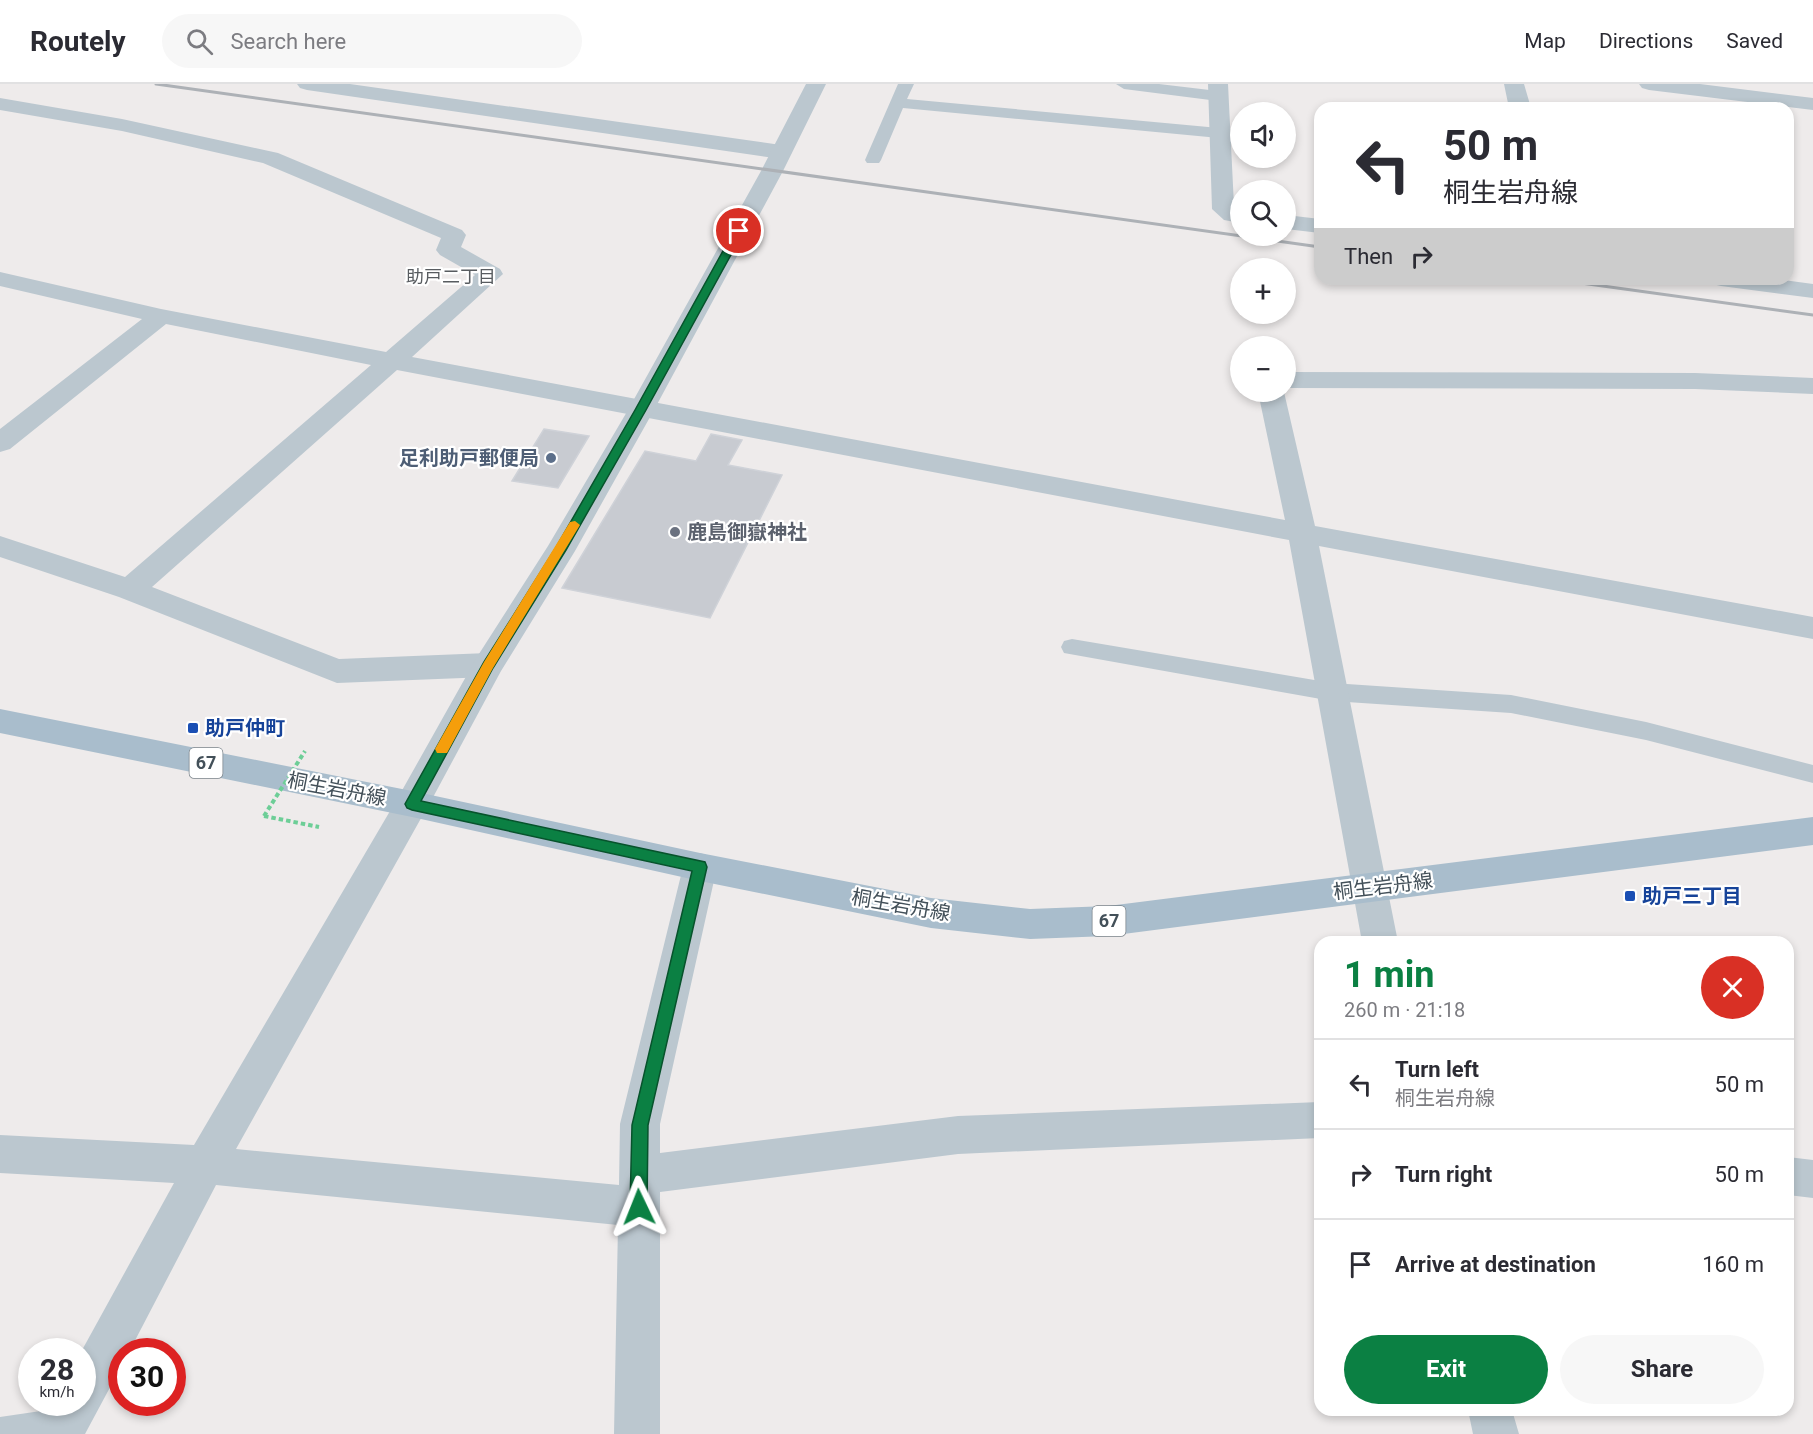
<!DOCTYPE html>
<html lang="en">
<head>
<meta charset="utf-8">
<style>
	:root { --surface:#fff; --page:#f7f7f7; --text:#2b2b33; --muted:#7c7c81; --line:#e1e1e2; --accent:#0b8043 }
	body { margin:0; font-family:Roboto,"Noto Sans JP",sans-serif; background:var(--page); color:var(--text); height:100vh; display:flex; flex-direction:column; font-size:22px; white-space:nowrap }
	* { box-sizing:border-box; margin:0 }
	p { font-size:20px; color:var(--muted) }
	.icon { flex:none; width:33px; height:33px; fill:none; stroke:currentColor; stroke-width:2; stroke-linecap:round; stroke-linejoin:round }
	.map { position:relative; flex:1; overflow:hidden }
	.details { position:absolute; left:1314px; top:852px; width:480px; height:480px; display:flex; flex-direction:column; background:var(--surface); border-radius:18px; box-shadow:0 3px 9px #0003 }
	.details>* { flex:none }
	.hud { position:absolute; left:1314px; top:18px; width:480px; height:183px; border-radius:18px; box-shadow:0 3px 9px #0003; background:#fff; color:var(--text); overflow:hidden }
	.tools { position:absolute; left:1230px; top:18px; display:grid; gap:12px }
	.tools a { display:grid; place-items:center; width:66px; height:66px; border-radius:50%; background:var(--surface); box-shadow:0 3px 9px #0003; font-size:30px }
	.speed { position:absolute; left:18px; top:1254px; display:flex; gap:12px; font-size:30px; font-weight:700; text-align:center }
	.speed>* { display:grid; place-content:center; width:78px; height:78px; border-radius:50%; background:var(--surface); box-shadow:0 3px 9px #0003; line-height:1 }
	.speed small { font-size:15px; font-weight:400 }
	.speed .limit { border:9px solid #d22; background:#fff; color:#111 }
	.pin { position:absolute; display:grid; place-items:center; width:51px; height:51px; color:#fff; margin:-26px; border:3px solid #fff; border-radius:50%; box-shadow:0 2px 6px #0007 }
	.me { position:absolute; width:66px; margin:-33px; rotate:358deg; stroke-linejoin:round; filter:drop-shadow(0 0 4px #0008) }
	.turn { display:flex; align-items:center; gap:21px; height:126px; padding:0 30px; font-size:27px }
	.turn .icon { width:78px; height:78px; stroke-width:2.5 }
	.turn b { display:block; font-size:42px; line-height:51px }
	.then { display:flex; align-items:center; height:57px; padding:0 30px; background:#0003; gap:12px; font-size:22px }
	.round { display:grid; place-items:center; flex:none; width:63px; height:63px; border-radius:32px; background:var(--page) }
	.summary { display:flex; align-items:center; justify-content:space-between; height:102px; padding:0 30px }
	h1 { font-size:36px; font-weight:700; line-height:45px; color:var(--accent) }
	.cta { display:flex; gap:12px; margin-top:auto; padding:12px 30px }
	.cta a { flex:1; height:69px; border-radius:36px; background:var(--accent); color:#fff; font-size:24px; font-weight:700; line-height:69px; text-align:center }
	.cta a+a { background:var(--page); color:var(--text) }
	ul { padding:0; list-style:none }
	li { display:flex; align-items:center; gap:18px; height:90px; padding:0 30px; border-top:2px solid var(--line) }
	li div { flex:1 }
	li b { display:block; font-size:22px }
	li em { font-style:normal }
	header { display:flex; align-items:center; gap:36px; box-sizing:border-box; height:84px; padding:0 30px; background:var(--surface); border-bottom:2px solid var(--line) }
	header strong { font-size:28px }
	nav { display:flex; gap:33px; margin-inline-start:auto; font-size:21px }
	.search { width:420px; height:54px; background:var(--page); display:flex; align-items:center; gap:15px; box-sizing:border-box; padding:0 21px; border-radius:33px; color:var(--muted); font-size:22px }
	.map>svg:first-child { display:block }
</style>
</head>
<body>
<header>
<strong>Routely</strong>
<div class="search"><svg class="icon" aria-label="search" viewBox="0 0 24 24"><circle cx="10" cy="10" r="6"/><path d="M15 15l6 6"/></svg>Search here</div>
<nav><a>Map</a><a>Directions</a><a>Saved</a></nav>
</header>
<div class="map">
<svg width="1813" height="1350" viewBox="0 0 1813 1350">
	<rect width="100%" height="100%" fill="#eeebeb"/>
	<path fill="#c8cbd1" stroke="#cfd2d8" stroke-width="1.5" d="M544,345L589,352L558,404L512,397Z
		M711,350L742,356L728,381L782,391L710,534L562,504L645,367L696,377Z"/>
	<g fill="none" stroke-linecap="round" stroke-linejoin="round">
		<path stroke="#6dce97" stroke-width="4" stroke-dasharray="4.5 3" stroke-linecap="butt" d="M264,732L319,743"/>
		<path fill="#bbc7cf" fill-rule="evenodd" d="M898,0H914L907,15L1219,44L1227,49L1219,54L903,24L881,76L879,79H867L865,76Z
			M1116,0H1159L1218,7L1226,12L1218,17L1124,5Z
			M1072,555L1332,599L1511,611L1646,638L1813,681V699L1646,656L1511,629L1332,617L1064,569L1061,563L1064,557Z
			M68,1323L80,1327L84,1339L80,1350H0V1333Z"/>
		<path fill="#bbc7cf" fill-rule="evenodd" d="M297,0H350L781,61L789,63L792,68L789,73L781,75L307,6L300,4Z
			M1208,0H1228L1234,122L1240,125V139L1224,136L1212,125Z
			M1504,0H1524L1531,24H1509Z
			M1639,0H1700L1813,14V26L1649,6L1642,4Z
			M0,14L122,35L278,69L462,146L466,151L461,163L500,185L503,190L412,273L1285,436L1258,308H1284L1315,442L1813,533V555L1319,462L1398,858H1362L1289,456L397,286L152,503L339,575L488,569L499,573L504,581L499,589L488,593L337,599L119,513L0,473V452L125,493L371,281L166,240L10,365L0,368V345L142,235L0,202V188L161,225L386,268L475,191L440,171L436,166L441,154L263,79L122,47L0,26Z
			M1286,131L1320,135V149L1286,145Z
			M1709,195H1777L1813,200V214L1721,202L1712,200Z
			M1286,288L1695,289L1813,294V310L1695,305L1286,304Z
			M412,707L424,710L429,720L236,1065L619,1101L620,1040L683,783L688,773L700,769L712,773L717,783L660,1040V1069L958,1032L1320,1018V1054L958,1070L660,1108V1350H614L618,1141L216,1101L129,1268H122V1281L85,1350H38L53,1318H82L81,1268L174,1099L0,1089V1051L194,1061L400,710Z
			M1788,1073L1813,1076V1114L1788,1111Z
			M1468,1326H1512L1519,1350H1473Z"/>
		<path fill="#bbc7cf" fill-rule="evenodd" d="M806,0H826L783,87L654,326L575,467L501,587L424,730L412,733L400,730L395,720L400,710L477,573L548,462L628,326L761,87Z"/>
		<path fill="#a9bdcc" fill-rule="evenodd" d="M0,625L412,707L700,769L931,814L1030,825L1108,822L1813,733V761L1108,852L1030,855L931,844L700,797L412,733L0,649Z"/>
		<path stroke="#adb1b6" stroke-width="3" d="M156,0L1320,163
			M1552,195L1813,231"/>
		<path stroke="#6dce97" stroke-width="4" stroke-dasharray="4.5 3" stroke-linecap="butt" d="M264,732L305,667"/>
	</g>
	<path fill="#0b8043" stroke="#07532c" stroke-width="1.5" d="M739,144L744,147L646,326L566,466L493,584L421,717L705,778L707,783L648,1041L647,1123L645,1129L639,1131L633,1129L630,1123L632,1041L692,787L412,726L407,724L405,720L484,578L555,465L635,326L734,147Z"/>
	<path fill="#f59e0b" d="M575,437L580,441L493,584L447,669H437L435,665L484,578L570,438Z"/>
	<circle fill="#5c6f8a" stroke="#fff" stroke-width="2" cx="551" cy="374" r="6"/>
	<circle fill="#6b7280" stroke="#fff" stroke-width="2" cx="675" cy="448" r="6"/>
	<g fill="#1a4fb4" stroke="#fff" stroke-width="2">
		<rect x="187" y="638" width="12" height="12" rx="3"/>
		<rect x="1624" y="806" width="12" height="12" rx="3"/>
	</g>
	<g text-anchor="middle" stroke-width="4.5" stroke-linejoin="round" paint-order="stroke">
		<g font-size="18" fill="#585c60" stroke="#fff">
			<text x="451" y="199">助戸二丁目</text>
		</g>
		<g fill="#fff" stroke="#7b848b" stroke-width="1.5">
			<rect x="189.5" y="664" width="33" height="30" rx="4.5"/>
			<rect x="1092.5" y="822" width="33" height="30" rx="4.5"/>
		</g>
		<g font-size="18" font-weight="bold" fill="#435059">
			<text x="206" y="685">67</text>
			<text x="1109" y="843">67</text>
		</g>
		<g font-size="20" font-weight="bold" fill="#4e5e75" stroke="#fff" text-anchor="end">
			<text x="539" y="381">足利助戸郵便局</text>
		</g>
		<g font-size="20" font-weight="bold" fill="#5b616d" stroke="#fff" text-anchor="start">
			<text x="687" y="455">鹿島御嶽神社</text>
		</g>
		<g font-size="20" font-weight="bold" fill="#164399" stroke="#fff" text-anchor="start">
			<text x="205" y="651">助戸仲町</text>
			<text x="1642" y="819">助戸三丁目</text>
		</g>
		<g font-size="20" fill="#435059" stroke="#fff">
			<text transform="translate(337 705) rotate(11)" y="7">桐生岩舟線</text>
			<text transform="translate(1383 802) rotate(-7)" y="7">桐生岩舟線</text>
			<text transform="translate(901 821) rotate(10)" y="7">桐生岩舟線</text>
		</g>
	</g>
</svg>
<div class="tools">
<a><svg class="icon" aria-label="sound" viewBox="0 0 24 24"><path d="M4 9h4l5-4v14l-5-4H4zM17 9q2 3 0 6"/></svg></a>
<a><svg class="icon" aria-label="search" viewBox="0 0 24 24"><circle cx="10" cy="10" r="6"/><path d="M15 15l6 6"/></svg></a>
<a>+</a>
<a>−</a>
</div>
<div class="speed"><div>28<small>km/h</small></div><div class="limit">30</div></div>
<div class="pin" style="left:739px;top:147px;background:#d93025"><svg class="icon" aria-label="arrive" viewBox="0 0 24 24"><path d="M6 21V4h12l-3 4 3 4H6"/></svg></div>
<svg class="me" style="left:639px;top:1123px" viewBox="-20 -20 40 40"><path d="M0-17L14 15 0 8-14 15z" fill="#0b8043" stroke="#fff" stroke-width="4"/></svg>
<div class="hud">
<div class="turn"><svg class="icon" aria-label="left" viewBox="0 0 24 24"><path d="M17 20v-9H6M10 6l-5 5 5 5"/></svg><div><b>50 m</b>桐生岩舟線</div></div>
<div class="then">Then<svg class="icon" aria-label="right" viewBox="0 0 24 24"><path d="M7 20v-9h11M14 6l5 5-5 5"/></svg></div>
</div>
<section class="details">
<div class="summary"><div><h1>1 min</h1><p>260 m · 21:18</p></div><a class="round" style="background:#d93025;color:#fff"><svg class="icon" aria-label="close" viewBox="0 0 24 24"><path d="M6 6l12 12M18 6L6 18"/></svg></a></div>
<ul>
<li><svg class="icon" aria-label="left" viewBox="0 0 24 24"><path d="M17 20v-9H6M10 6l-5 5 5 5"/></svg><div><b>Turn left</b><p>桐生岩舟線</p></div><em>50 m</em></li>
<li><svg class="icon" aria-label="right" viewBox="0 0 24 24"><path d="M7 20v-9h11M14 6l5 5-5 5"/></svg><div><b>Turn right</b></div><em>50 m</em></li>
<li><svg class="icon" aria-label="arrive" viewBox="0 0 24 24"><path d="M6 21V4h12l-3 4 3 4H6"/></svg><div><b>Arrive at destination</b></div><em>160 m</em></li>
</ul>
<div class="cta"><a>Exit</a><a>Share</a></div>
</section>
</div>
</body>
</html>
